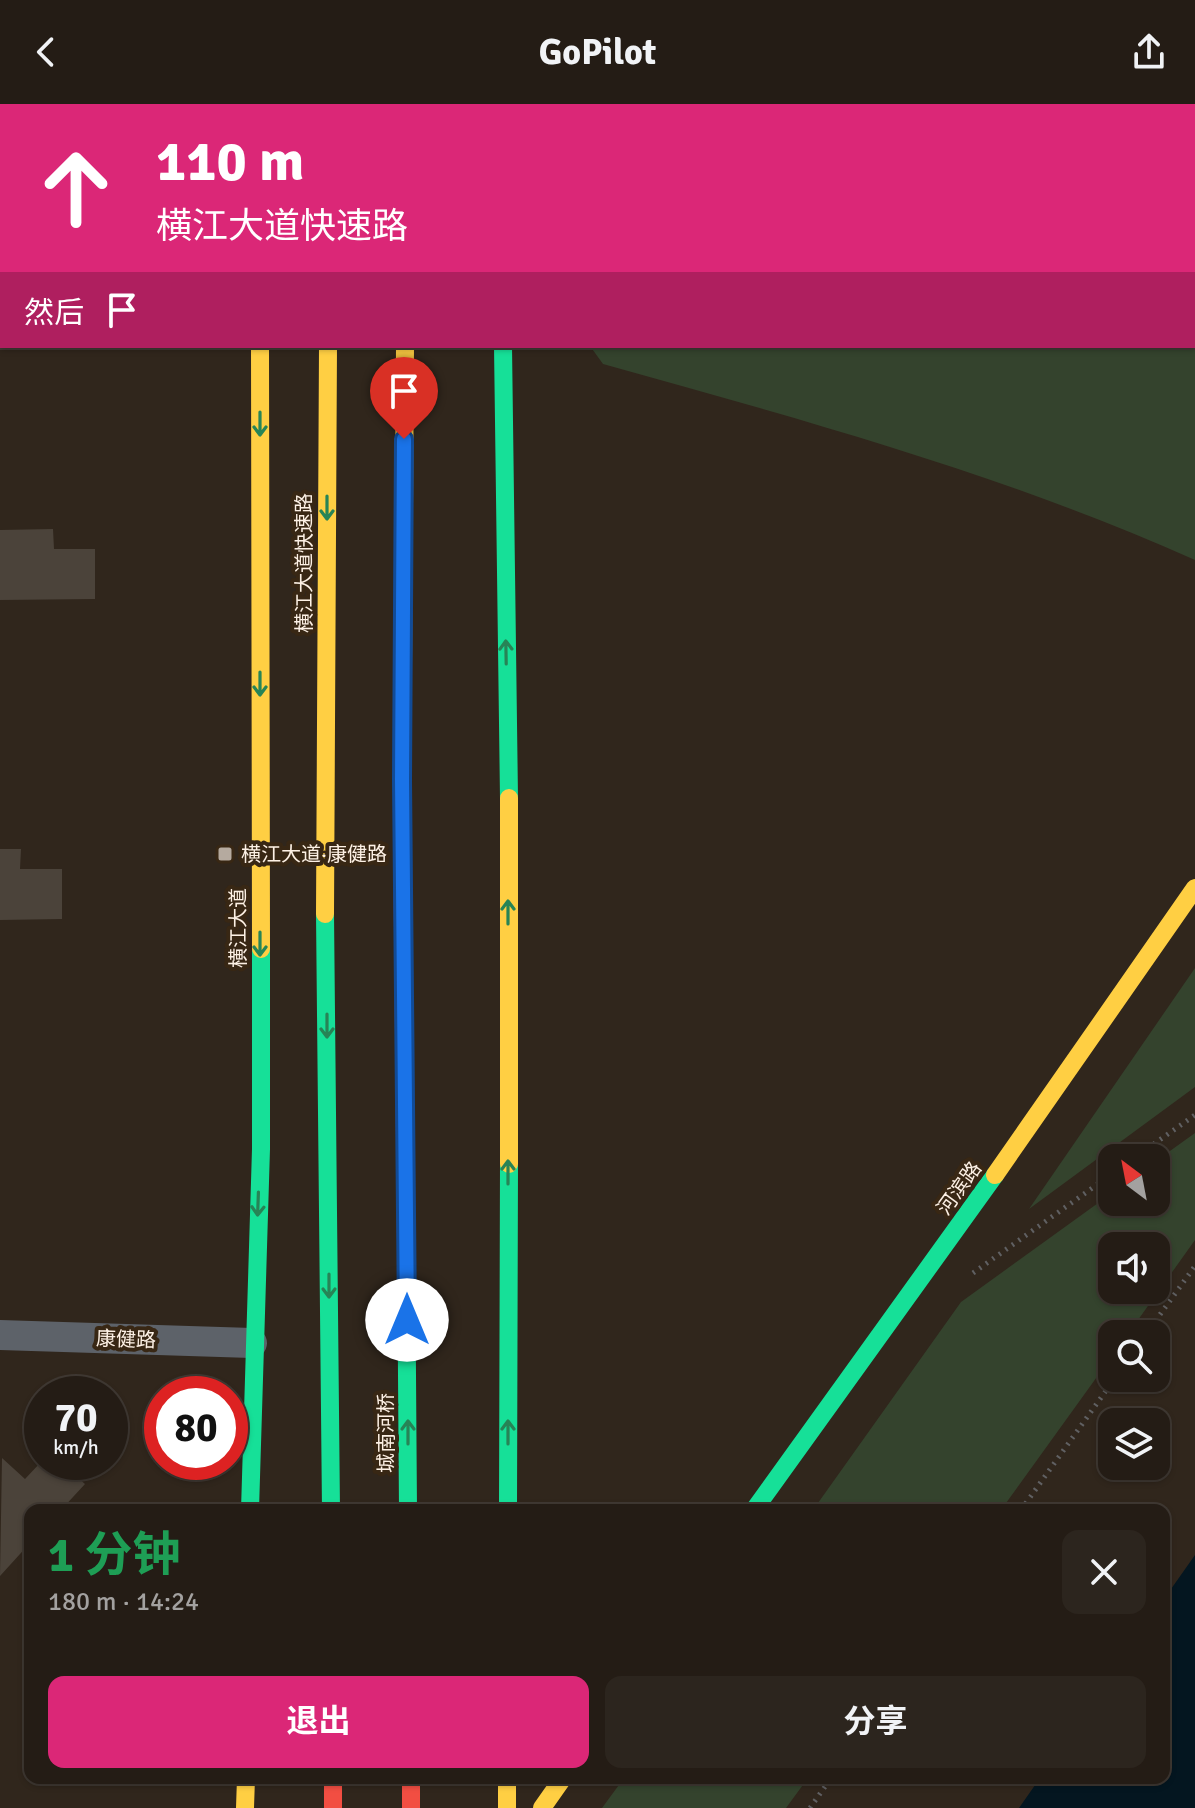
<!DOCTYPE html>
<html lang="zh">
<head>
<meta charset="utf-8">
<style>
	:root { --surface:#241c15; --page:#2c251e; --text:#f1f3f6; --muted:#a3a1a0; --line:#413a34; --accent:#db2777 }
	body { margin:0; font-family:Signika,"Noto Sans SC",sans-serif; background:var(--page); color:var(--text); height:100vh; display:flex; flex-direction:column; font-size:30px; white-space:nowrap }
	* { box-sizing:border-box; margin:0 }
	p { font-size:26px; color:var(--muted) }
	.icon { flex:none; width:44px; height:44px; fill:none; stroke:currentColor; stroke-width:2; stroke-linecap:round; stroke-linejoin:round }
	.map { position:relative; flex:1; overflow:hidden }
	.details { position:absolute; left:24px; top:1400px; width:1146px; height:280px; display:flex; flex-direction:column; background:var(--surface); border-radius:16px; box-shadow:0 2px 6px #0004,0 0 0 2px var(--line) }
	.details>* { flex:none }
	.guide { position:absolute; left:0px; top:0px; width:1196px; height:244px; box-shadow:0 2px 6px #0004,0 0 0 2px var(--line); background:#db2777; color:#fff; overflow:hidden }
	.needle { width:52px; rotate:328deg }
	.buttons { position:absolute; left:1098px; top:1040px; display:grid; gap:16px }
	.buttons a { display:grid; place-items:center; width:72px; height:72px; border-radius:16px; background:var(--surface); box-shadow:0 2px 6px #0004,0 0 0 2px var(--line); font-size:40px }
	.speed { position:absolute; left:24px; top:1272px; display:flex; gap:16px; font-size:40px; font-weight:700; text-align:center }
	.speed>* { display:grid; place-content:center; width:104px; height:104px; border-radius:50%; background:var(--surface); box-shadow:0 2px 6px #0004,0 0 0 2px var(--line); line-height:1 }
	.speed small { font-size:20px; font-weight:400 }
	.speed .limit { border:12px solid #d22; background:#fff; color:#111 }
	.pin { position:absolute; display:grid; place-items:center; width:68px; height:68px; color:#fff; margin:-82px -34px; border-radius:50% 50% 50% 0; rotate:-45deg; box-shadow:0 0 8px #0007 }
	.pin .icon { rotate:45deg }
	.me { position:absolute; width:88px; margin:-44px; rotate:0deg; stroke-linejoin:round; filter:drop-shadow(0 0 6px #0008) }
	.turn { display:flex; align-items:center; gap:28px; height:168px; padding:0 24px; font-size:36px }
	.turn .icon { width:104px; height:104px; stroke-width:2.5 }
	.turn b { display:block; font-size:56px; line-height:68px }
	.then { display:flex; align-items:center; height:76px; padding:0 24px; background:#0003; gap:16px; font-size:30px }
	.round { display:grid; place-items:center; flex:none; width:84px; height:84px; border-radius:16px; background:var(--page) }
	.headline { display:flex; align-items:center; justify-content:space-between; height:136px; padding:0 24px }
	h1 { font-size:48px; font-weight:700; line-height:60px; color:#1e9e55 }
	.cta { display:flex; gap:16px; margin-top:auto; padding:16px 24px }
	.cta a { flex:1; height:92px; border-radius:16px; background:var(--accent); color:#fff; font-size:32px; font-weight:700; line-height:92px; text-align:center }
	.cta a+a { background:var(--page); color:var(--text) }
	header { display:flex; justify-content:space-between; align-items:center; height:104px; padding:0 24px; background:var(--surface); font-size:36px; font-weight:700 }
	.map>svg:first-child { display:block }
</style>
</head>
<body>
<header><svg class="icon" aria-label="back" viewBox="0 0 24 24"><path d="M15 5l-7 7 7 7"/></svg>GoPilot<svg class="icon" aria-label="share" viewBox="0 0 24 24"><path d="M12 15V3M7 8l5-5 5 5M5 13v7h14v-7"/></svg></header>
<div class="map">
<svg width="1195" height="1704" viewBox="0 0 1195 1704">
	<rect width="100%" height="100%" fill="#30261c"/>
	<path fill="#34432d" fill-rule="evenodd" d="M578,0H1195V456C1005,371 804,316 603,260L590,242H1194V2Z
		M1195,864V983L1029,1105Z
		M1195,1029V1136L1128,1230H1112V1252L1001,1406H813L961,1198L1112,1089V1098H1156V1057ZM1112,1142H1156V1186H1112Z
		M624,1674H808L786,1704H602Z"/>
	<path fill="#041620" d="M1195,1451V1704H1019L1040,1674H1164V1495Z"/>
	<path fill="#4b433a" d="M53,425L54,445H95V495L0,496V426Z
		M0,745H21L20,765H62V815L0,816Z
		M2,1354L25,1375L41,1358H60L85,1380L61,1406H30V1439L0,1472Z"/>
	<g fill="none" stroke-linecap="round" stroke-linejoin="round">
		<path stroke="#606062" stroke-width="5" stroke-dasharray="2 6" stroke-linecap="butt" d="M1134,1054L1195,1011
			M973,1169L1112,1070
			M1146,1230L1195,1162
			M1021,1406L1115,1274
			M810,1704L831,1674"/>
		<path stroke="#5d6269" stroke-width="30" d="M0,1231L252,1239"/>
		<path stroke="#16e098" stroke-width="18" d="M407,0V2
			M503,242L509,694
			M325,810L331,1406
			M406,1135L408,1406
			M250,1406L261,1045V845
			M508,1406L509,1060
			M754,1406L995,1071"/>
		<path stroke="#ffcf43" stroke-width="18" d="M330,0V2
			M260,242L261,845
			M402,720L405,242
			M325,810L328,242
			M509,1060V694
			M995,1071L1195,784
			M507,1674V1704
			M245,1704L246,1674
			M542,1704L563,1674"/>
		<path stroke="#f24e42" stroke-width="18" d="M259,0V2
			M500,0V2
			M402,720L406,1135
			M333,1674V1704
			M411,1674V1704"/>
	</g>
	<defs><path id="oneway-shaft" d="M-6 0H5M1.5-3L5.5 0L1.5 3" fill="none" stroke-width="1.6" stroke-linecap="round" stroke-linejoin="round" transform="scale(2)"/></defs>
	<g stroke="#278456">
		<use href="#oneway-shaft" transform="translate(260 320) rotate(90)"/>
		<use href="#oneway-shaft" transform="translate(327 404) rotate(90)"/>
		<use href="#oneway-shaft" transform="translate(506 548) rotate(-91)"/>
		<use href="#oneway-shaft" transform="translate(260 580) rotate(90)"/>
		<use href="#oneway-shaft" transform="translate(508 808) rotate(-90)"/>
		<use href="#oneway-shaft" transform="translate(260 840) rotate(90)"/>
		<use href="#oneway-shaft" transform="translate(327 922) rotate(90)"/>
		<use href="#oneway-shaft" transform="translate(508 1068) rotate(-90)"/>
		<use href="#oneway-shaft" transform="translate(258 1100) rotate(92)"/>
		<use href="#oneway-shaft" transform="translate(329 1182) rotate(90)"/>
		<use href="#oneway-shaft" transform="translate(408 1328) rotate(-90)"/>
		<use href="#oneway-shaft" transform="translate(508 1328) rotate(-90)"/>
	</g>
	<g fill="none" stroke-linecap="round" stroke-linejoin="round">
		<defs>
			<path id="route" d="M404,335L402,676L407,1216"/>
		</defs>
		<use href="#route" stroke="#114b97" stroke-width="20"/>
		<use href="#route" stroke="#1a73e8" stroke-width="14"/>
	</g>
	<rect fill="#b5aa9f" stroke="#382714" stroke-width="3" x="217" y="742" width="16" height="16" rx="4"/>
	<g text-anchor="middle" stroke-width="8" stroke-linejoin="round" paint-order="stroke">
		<g font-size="20" fill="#fdf1e5" stroke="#382714">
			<text transform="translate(304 459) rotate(-90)" y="7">横江大道快速路</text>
			<text transform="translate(238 824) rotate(-90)" y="7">横江大道</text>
			<text transform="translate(959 1084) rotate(-54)" y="7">河滨路</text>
			<text transform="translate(126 1235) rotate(2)" y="7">康健路</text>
			<text transform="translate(386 1329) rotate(-90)" y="7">城南河桥</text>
		</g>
		<g font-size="20" fill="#fdf1e5" stroke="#382714" text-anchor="start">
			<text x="241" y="757">横江大道·康健路</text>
		</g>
	</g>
</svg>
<div class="buttons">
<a><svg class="needle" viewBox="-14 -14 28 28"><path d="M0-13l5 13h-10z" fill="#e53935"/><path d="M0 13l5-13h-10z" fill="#a3a1a0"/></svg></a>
<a><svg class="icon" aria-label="sound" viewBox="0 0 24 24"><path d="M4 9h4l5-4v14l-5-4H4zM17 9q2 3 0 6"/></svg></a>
<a><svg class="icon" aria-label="search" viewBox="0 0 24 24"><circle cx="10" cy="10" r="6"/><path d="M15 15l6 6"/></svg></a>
<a><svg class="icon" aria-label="layers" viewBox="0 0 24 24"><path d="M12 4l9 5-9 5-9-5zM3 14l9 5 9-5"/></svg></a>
</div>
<div class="speed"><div>70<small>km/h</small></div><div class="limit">80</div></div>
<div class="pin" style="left:404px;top:335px;background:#d93025"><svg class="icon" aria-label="arrive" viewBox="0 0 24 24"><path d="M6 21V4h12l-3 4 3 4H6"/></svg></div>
<svg class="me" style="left:407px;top:1216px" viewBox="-20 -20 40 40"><circle r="19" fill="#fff"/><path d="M0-13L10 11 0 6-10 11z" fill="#1a73e8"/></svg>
<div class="guide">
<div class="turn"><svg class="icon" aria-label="ahead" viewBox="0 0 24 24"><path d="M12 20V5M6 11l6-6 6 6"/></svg><div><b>110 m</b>横江大道快速路</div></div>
<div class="then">然后<svg class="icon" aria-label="arrive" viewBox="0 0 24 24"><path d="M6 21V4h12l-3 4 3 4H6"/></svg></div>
</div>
<section class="details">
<div class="headline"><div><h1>1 分钟</h1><p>180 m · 14:24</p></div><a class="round"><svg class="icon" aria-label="close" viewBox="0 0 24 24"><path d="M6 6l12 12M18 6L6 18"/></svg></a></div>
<div class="cta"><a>退出</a><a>分享</a></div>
</section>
</div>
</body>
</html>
